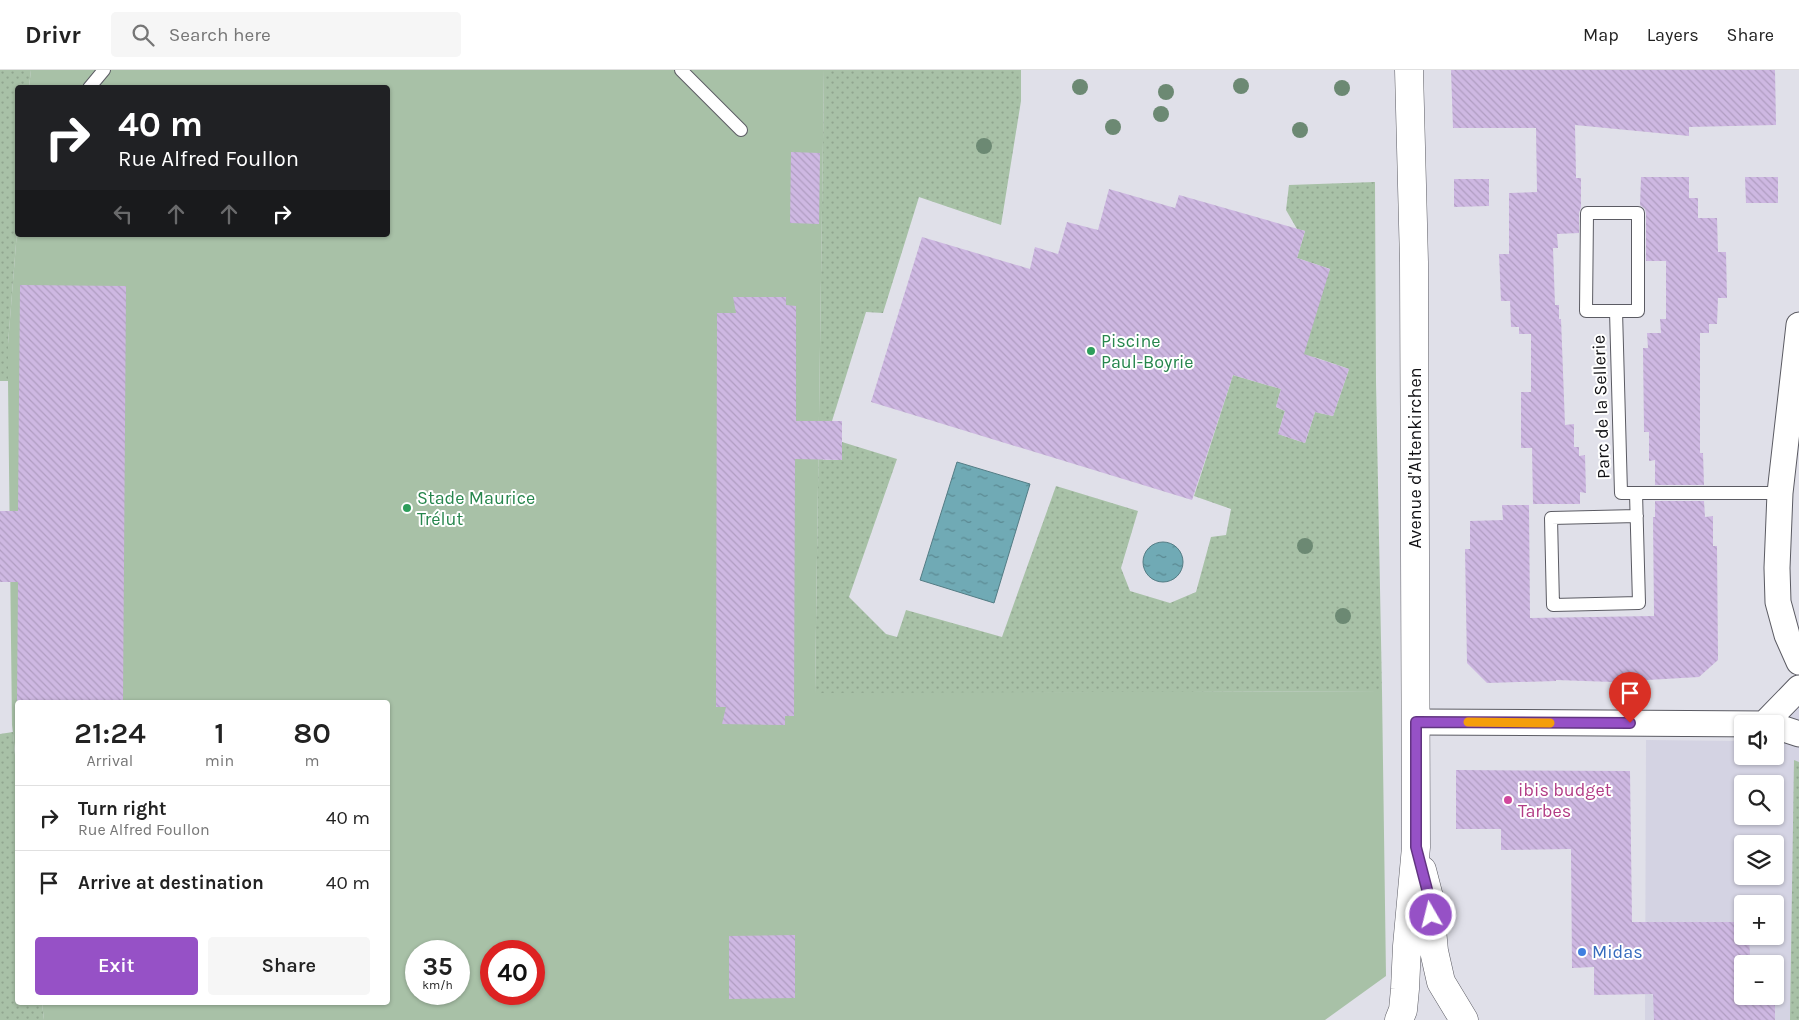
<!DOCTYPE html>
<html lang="en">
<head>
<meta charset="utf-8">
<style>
	:root { --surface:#fff; --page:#f6f6f6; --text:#222; --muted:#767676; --line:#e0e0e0; --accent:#9651c6 }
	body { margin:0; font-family:Karla,sans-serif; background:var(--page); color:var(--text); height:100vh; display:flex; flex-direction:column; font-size:19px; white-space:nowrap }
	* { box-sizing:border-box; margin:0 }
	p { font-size:16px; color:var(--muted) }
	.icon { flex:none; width:28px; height:28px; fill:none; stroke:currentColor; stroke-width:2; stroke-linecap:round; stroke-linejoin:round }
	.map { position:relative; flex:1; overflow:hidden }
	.sheet { position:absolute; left:15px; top:630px; width:375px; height:305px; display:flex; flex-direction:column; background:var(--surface); border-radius:5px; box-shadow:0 1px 4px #0004 }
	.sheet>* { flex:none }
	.banner { position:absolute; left:15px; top:15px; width:375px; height:152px; border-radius:5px; box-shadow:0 1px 4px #0004; background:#202124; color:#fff; overflow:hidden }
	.fabs { position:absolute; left:1734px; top:645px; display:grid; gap:10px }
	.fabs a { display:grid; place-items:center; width:50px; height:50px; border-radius:5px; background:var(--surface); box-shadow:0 1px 4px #0004; font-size:25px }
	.speed { position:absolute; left:405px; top:870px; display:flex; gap:10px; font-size:25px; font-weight:700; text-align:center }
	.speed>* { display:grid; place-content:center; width:65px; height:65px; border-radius:50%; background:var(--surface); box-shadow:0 1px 4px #0004; line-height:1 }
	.speed small { font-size:12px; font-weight:400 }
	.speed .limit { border:8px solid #d22; background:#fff; color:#111 }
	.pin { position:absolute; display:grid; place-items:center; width:42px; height:42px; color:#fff; margin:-51px -21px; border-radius:50% 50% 50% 0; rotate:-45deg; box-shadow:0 0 5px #0007 }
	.pin .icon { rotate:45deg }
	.me { position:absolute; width:55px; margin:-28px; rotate:352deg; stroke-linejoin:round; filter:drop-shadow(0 0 4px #0008) }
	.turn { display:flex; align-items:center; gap:18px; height:105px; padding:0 20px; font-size:22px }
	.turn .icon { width:65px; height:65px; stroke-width:2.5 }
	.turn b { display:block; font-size:35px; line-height:42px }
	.lanes { display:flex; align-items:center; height:48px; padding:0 20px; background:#0003; justify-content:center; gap:25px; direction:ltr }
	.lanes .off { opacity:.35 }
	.eta { display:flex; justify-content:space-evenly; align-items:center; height:85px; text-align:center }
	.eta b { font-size:30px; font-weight:600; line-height:35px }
	.primary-button { display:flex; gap:10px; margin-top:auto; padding:10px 20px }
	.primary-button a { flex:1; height:58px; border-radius:5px; background:var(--accent); color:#fff; font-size:20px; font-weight:600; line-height:58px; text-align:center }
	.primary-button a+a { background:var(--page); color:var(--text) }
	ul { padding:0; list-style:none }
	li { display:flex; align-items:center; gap:15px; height:65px; padding:0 20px; border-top:1px solid var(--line) }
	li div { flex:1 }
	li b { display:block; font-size:19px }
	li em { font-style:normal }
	header { display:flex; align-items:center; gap:30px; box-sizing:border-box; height:70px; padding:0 25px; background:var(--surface); border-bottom:1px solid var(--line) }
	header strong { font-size:24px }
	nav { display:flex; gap:28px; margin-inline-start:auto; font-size:18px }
	.search { width:350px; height:45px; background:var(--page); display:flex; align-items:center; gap:12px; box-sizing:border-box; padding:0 18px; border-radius:5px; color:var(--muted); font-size:19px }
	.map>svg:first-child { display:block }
</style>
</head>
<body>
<header>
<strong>Drivr</strong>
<div class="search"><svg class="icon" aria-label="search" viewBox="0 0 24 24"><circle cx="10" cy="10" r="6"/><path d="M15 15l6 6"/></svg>Search here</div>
<nav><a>Map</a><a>Layers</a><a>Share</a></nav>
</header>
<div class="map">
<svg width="1799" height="950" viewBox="0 0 1799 950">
	<defs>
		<pattern id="grass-dots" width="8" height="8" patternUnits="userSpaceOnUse" patternTransform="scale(1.25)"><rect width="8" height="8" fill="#a8c1a7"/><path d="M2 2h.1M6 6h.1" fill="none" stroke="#90a58f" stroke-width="1.8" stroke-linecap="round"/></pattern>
		<pattern id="water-ripples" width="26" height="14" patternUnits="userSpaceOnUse" patternTransform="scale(1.25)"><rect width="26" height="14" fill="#70aab5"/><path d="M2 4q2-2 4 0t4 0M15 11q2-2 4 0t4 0" fill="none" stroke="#5b8992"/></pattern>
		<pattern id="building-back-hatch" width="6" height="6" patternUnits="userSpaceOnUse" patternTransform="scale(1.25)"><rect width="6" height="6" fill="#ceb8e2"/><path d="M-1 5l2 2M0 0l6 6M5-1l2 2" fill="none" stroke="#b09dc1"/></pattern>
	</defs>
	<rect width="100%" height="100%" fill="#e0e0e9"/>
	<path fill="#d4d3e3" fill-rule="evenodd" d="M1799,625V950H1645L1646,670L1742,671V686H1775V654ZM1742,714H1775V746H1742ZM1742,774H1775V806H1742ZM1742,834H1775V866H1742ZM1742,894H1775V926H1742Z"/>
	<path fill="url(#grass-dots)" d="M0,0H31L29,17L18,18L17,161L8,274V311H0Z
		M824,0H1021V31L1001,155L919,127L883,243L866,242L832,351H823V390H842V372L897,389L849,527L886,564L897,567L906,540L1002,567L1056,416L1138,441L1121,498L1130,521L1170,533L1196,522L1211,467L1226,465L1231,439L1194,426L1233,305L1281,319L1276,337L1285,341L1278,364L1305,373L1315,342L1333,346L1349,299L1314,287L1287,309L1330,199L1297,188L1305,161L1297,159L1286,140L1289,115L1375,112L1376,312L1382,621L815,624Z
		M13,662L17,708L18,932L42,933L44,950H0V664Z
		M1794,690L1799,692V950H1790Z"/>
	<path fill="#a8c1a7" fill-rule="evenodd" d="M31,0H824L815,623L1382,621L1386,906L1325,950H44L42,933L388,932V632H18V708L12,655L8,311V274L17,161L18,165H388V18L29,17ZM416,881H459V924H416ZM491,881H534V924H491Z"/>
	<path fill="url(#water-ripples)" stroke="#537c84" d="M957,392L1030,414L994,533L920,510Z
		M1143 492a20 20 0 1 1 40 0a20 20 0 1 1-40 0Z"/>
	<path fill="url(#building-back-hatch)" d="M1451,0H1775L1776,55L1689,57V66L1575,55L1576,108H1581V137L1579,143V163L1557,164L1558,178H1553L1555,235H1559V249H1561L1565,355L1574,354V377H1579V386L1585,385L1586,423L1580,422V434H1533L1532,378H1521V322H1531V264H1519V257H1511L1510,231H1501L1499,184H1509V123L1537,122L1536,58H1453Z
		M791,82L820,83L819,154L790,153Z
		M1641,107H1689V128H1698V148H1717L1718,182H1726L1727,228H1718L1717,254H1709V263H1700V383H1703L1704,415H1655V390L1649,391V362H1644L1643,278H1648L1647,263H1661L1660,249H1666V191H1646V143L1645,139L1640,135Z
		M1745,107H1778V133H1746Z
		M1454,109H1489V136L1454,137Z
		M1109,119L1175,138L1179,125L1305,161L1297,188L1330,199L1304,284L1349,299L1333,346L1315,342L1305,373L1278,364L1285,341L1276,337L1281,319L1233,305L1192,430L871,332L922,167L1030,199L1035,177L1058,184L1067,152L1098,160Z
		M20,215L126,216L123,632H17L18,512H0V441H18Z
		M733,227H786V235L796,236V351H842V390L795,389L794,646H785V655L722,654L726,637H716L717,243H736Z
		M1655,431H1704L1705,447L1713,446V476H1717L1718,590L1699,607L1613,612L1556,610V611L1487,613L1467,593L1465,479H1470V451L1503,450L1502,435H1529L1530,548L1654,546L1653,447H1655Z
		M1456,700L1630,701L1632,852H1742V866H1749L1750,886H1774V894H1742V926H1775V950H1654L1653,924L1594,925V897L1572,898L1571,779L1501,780V759H1456Z
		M795,865V928L729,929V866Z"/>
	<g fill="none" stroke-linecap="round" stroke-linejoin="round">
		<defs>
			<path id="lane" d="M681,0L741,60
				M89,18L104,0
				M1587,143H1638V241H1586Z
				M1616,241L1621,423H1780
				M1636,423L1639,533L1553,535L1551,448L1637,446"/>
			<path id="street" d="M1799,255L1780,423L1777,498L1778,532L1787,565L1799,592
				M1417,652L1767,654
				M1765,653L1799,618
				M1775,656L1799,664"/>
			<path id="secondary" d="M1422,800L1429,827L1434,881L1441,912L1464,950
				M1399,950L1403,940L1405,919L1407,876L1416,777L1414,192L1409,0"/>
		</defs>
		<use href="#lane" stroke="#5b5b63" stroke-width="14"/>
		<use href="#street" stroke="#5b5b63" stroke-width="27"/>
		<use href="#secondary" stroke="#5b5b63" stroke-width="29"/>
		<use href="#lane" stroke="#fff" stroke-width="12"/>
		<use href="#street" stroke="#fff" stroke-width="25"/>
		<use href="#secondary" stroke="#fff" stroke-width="28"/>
	</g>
	<g fill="#6c8973">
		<circle cx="1241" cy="16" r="8"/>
		<circle cx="1080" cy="17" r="8"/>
		<circle cx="1342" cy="18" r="8"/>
		<circle cx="1166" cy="22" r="8"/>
		<circle cx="1161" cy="44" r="8"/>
		<circle cx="1113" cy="57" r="8"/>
		<circle cx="1300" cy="60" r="8"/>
		<circle cx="984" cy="76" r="8"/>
		<circle cx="1305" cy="476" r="8"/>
		<circle cx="1343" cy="546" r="8"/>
	</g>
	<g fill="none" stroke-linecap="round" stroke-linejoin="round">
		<defs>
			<path id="route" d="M1431,845L1429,827L1416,777V652L1630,653"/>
		</defs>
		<use href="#route" stroke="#623581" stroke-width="12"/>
		<use href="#route" stroke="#9651c6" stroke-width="9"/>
		<path stroke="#f59e0b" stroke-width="9" d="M1468,652L1550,653"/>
	</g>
	<g fill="#2e9e5b" stroke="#fff" stroke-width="2">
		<circle cx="1091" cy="281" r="5"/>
		<circle cx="407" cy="438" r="5"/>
	</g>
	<circle fill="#d1479c" stroke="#fff" stroke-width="2" cx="1508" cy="730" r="5"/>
	<circle fill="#3f7fe0" stroke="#fff" stroke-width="2" cx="1582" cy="882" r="5"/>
	<g text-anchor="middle" stroke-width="4" stroke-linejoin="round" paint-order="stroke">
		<g font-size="18" fill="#27864d" stroke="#fff" text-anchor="start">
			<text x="1101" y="277">Piscine<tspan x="1101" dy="21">Paul-Boyrie</tspan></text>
			<text x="417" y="434">Stade Maurice<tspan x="417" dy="21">Trélut</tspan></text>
		</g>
		<g font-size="18" fill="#101013" stroke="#fff">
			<text transform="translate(1601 337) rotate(-92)" y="6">Parc de la Sellerie</text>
			<text transform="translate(1415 388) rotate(-90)" y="6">Avenue d'Altenkirchen</text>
		</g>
		<g font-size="18" fill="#b23c85" stroke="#fff" text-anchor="start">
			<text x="1518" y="726">ibis budget<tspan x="1518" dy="21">Tarbes</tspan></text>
		</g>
		<g font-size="18" fill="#366cbe" stroke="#fff" text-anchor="start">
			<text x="1592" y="888">Midas</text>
		</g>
	</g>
</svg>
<div class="fabs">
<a><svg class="icon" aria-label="sound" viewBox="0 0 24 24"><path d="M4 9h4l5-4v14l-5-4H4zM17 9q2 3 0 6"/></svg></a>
<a><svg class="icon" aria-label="search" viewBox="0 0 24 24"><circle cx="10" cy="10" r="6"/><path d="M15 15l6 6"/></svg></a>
<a><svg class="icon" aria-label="layers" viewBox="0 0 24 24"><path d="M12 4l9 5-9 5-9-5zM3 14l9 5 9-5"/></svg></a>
<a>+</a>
<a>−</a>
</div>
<div class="speed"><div>35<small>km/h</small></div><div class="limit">40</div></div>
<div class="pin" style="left:1630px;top:653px;background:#d93025"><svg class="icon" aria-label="arrive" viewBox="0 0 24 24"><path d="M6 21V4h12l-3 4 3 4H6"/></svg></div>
<svg class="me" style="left:1431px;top:845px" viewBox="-20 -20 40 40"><circle r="17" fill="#9651c6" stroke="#fff" stroke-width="3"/><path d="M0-11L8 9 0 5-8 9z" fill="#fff"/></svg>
<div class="banner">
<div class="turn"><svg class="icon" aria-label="right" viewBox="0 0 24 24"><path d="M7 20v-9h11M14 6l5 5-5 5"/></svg><div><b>40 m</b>Rue Alfred Foullon</div></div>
<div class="lanes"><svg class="icon off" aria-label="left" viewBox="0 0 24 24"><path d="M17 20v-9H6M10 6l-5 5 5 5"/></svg><svg class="icon off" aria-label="ahead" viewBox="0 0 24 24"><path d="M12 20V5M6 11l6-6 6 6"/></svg><svg class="icon off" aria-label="ahead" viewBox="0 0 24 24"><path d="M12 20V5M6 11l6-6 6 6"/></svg><svg class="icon" aria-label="right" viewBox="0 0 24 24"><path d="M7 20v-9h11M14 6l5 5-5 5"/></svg></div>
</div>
<section class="sheet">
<div class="eta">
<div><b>21:24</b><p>Arrival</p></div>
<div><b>1</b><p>min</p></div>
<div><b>80</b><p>m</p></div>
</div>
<ul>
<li><svg class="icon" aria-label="right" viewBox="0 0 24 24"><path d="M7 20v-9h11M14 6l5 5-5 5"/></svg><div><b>Turn right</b><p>Rue Alfred Foullon</p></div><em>40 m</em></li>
<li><svg class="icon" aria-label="arrive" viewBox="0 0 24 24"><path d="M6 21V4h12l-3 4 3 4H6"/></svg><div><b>Arrive at destination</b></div><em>40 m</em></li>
</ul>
<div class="primary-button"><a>Exit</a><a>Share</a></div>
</section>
</div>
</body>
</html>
